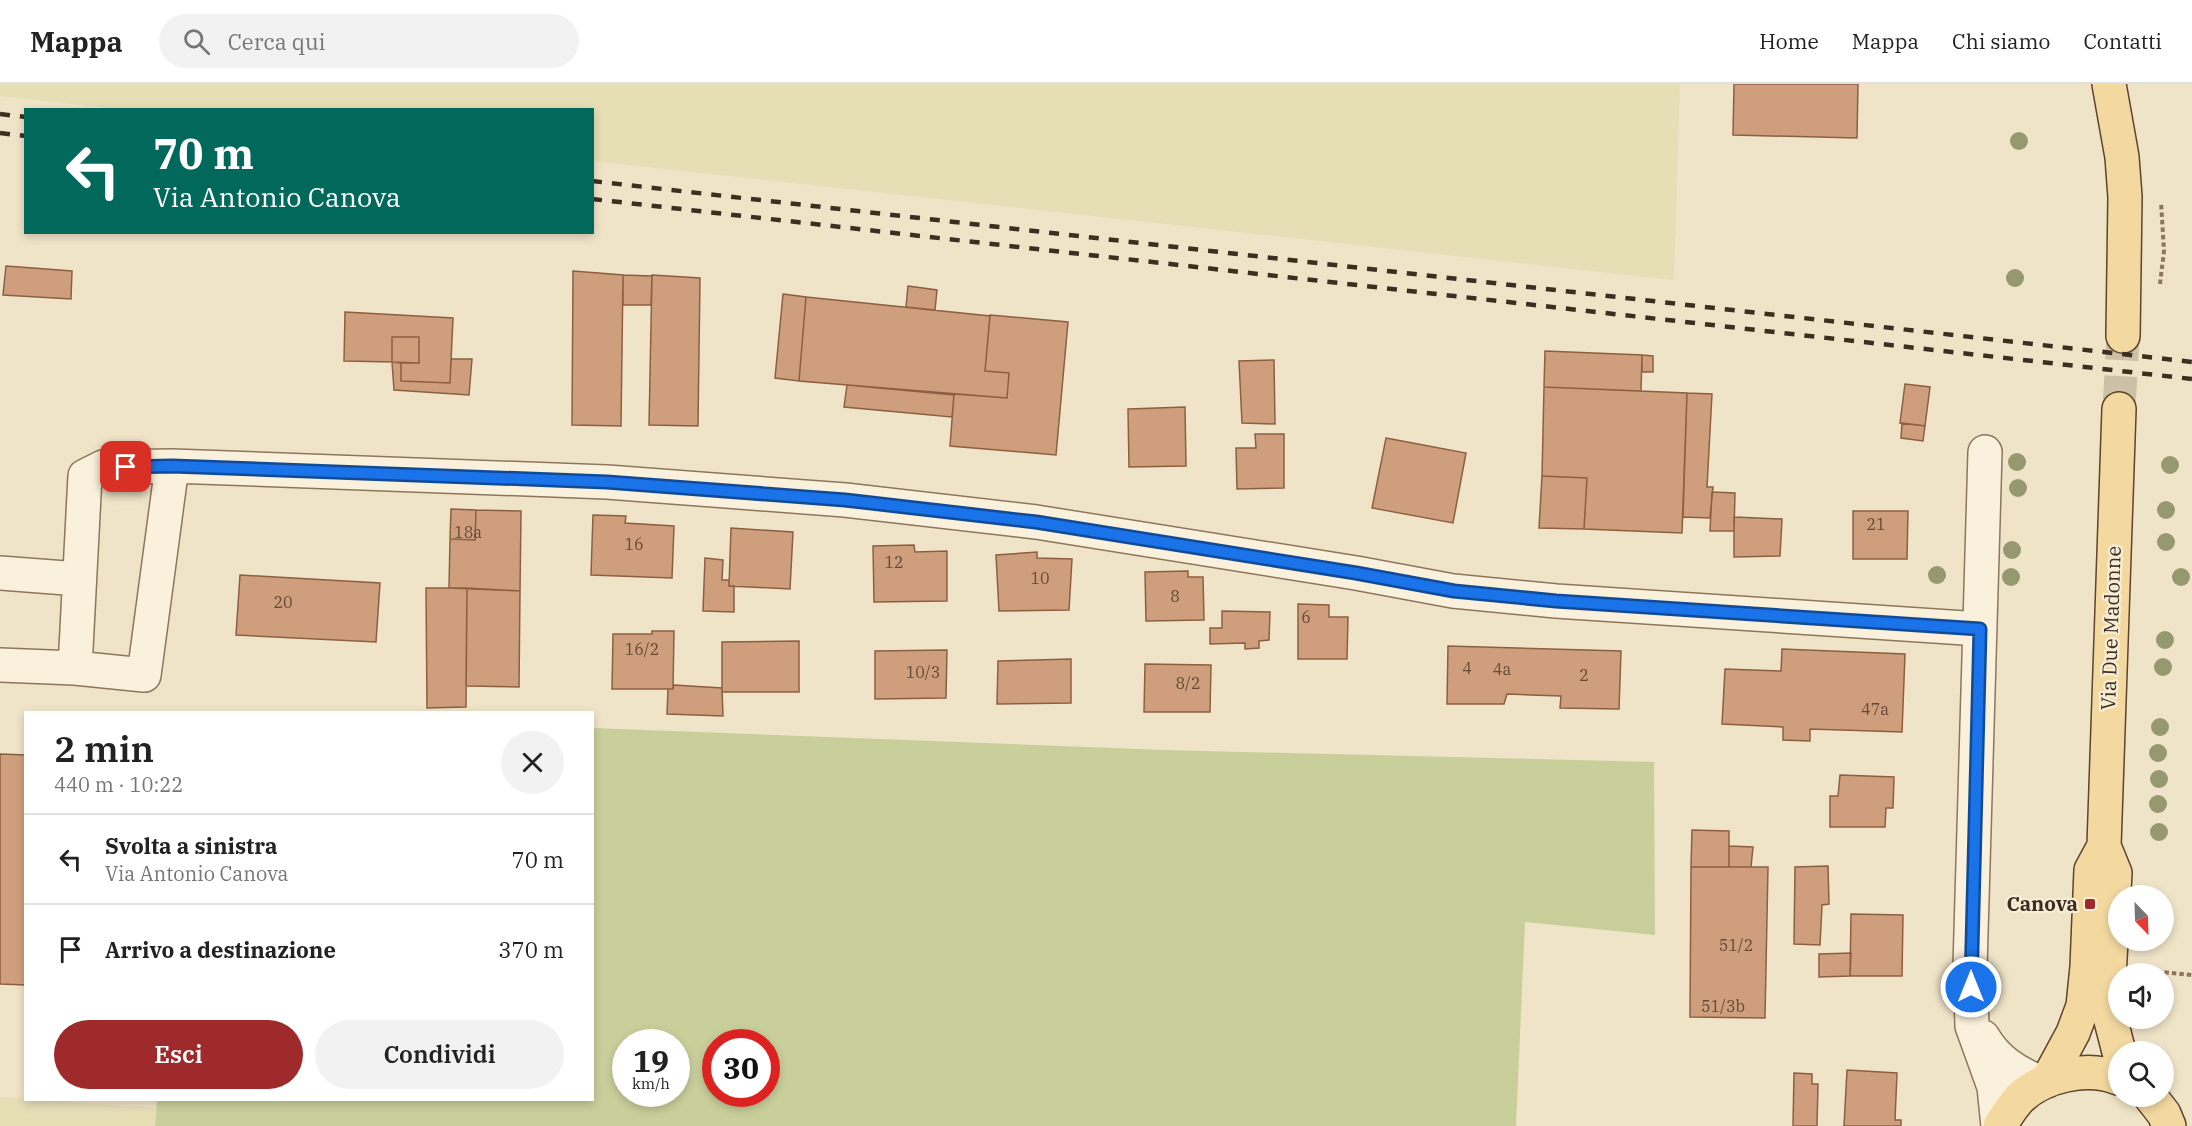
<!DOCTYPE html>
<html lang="it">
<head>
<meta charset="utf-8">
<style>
	:root { --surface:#fff; --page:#f2f2f2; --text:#222; --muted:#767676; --line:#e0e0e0; --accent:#9e2a2b }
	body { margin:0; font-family:"IBM Plex Serif",serif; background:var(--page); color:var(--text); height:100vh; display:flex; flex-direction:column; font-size:22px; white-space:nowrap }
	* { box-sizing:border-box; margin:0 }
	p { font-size:20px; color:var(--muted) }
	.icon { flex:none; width:33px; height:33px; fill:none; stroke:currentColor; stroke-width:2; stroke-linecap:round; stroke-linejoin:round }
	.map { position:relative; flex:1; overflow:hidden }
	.side { position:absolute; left:24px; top:627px; width:570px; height:390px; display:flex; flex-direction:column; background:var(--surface); border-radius:0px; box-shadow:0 3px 9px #0003 }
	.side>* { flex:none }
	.top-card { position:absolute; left:24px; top:24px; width:570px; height:126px; border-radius:0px; box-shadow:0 3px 9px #0003; background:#00695c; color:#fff; overflow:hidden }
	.needle { width:39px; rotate:157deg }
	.buttons { position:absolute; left:2108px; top:801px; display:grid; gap:12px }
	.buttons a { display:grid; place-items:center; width:66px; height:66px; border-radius:50%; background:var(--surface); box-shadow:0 3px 9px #0003; font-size:30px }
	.speed { position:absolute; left:612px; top:945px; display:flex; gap:12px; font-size:30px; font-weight:700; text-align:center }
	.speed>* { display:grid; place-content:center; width:78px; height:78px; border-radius:50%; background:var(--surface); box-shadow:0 3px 9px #0003; line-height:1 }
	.speed small { font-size:15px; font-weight:400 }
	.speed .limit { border:9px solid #d22; background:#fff; color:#111 }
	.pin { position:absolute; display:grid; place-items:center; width:51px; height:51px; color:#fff; margin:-26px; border-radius:12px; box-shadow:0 3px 9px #0006 }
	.me { position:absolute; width:66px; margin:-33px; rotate:0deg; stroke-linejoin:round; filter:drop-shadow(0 0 4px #0008) }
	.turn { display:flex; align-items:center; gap:21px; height:126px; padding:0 30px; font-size:27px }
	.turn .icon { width:78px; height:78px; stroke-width:2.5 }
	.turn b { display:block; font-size:42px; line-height:51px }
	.round { display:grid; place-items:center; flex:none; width:63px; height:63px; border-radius:32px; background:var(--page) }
	.summary { display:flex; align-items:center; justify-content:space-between; height:102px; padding:0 30px }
	h1 { font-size:36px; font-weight:600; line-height:45px }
	.cta { display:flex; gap:12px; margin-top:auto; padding:12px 30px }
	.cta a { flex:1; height:69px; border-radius:36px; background:var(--accent); color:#fff; font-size:24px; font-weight:600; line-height:69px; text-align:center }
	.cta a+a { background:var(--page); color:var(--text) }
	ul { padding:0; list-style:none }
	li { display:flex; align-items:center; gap:18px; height:90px; padding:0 30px; border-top:2px solid var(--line) }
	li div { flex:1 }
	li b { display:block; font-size:22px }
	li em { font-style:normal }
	header { display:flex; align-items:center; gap:36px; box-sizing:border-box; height:84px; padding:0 30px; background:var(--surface); border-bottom:2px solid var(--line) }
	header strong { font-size:28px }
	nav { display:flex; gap:33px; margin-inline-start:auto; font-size:21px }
	.search { width:420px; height:54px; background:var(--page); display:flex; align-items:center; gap:15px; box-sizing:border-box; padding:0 21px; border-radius:33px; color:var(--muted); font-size:22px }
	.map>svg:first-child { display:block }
</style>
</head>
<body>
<header>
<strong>Mappa</strong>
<div class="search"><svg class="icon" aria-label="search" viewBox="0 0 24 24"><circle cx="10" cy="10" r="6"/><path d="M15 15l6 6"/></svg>Cerca qui</div>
<nav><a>Home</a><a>Mappa</a><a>Chi siamo</a><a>Contatti</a></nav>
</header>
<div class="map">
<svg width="2192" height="1042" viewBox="0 0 2192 1042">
	<rect width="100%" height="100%" fill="#f0e4c8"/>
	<path fill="#e6deb5" d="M0,0H1680L1674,196L593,77L592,26H126L0,12Z
		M0,1013L156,1024L155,1042H0Z"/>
	<path fill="#c9cf9b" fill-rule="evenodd" d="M593,644L1165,666L1654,678L1655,851L1525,838L1516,1042H155L157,1016H592ZM626,958H676V1010H626ZM716,958H766V1010H716Z"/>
	<path fill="#cf9f7d" stroke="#8d5f41" stroke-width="1.5" d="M1734,0H1858L1857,54L1733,51Z
		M6,182L72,187L71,215L3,211Z
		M573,187L623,191L621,342L572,341Z
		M623,191L652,192L651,221H623Z
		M652,191L700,194L698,342L649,341Z
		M908,202L937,206L935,226L906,223Z
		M783,210L806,213L799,297L775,294Z
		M806,213L990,232L985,287L1009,289L1007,314L799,297Z
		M345,228L453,234L450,299L401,297V279H419V253H392V278L344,277Z
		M990,231L1068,238L1056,371L950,362L954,310L1007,314L1009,289L985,287Z
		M392,253H419V279L392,278Z
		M1545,267L1642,271L1641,307L1544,303Z
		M1642,271L1653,272V288H1642Z
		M451,275H472L469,311L394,306L392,278L401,279V297L450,299Z
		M1274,276L1275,340L1242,339L1239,277Z
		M1905,300L1930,303L1925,342L1900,339Z
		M847,301L954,311L952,333L844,323Z
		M1544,303L1687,309L1682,449L1584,445L1587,394L1542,392Z
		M1687,309L1712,310L1707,403H1713L1710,434L1683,433Z
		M1185,323L1186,382L1129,383L1128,325Z
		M1902,339L1925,342L1923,357L1901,354Z
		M1255,350H1284V404L1237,405L1236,364H1256Z
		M1386,354L1466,369L1453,439L1372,424Z
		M1542,392L1587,394L1584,445L1539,444Z
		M1712,408L1735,409L1734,447H1710Z
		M451,425L476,426L475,456L450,455Z
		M476,426L521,427L520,507L449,504L450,455L475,456Z
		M1853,427H1908L1907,475H1853Z
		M593,431L626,432L625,439L674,442L672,494L591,491Z
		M1734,433L1782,435L1780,472L1734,473Z
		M731,444L793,448L790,505L729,502Z
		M914,461L915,468L947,467V517L874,518L873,462Z
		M1037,468V474L1072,475L1069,526L999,527L996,471Z
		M705,474L723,476L722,496H729V502H734V528L703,527Z
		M1188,487V493H1203L1204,536L1146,537L1145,488Z
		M240,491L380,499L376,558L236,551Z
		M426,504H467L466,623L427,624Z
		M467,504L520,507L519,603L466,602Z
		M1298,520L1329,521V533H1348L1347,575H1298Z
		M1222,527L1270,528L1269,556L1259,557V564L1245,565V559L1210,560V544H1222Z
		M652,547H674L673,605H612L613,550H652Z
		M799,557V608H722V558Z
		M1448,562L1621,567L1619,625L1560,624L1561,612L1507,610L1504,620H1447Z
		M1782,565L1905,570L1902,648L1810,645V657L1783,656V643L1722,640L1725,585L1781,587Z
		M947,566L946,614L875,615V567Z
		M1071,575V619L997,620L998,577Z
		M1145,580L1211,581L1210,628H1144Z
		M674,601L722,604L723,632L667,630L668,605H673Z
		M0,670L26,671V901L0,900Z
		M1840,691L1894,693L1893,724H1886L1885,743H1830V712H1838Z
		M1692,746L1729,747V783H1691Z
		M1729,762L1753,763L1751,783H1729Z
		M1828,782L1829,820L1822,821L1820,861L1794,860L1795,783Z
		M1691,783H1768L1765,934L1690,933Z
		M1851,830L1903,831L1902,892H1850Z
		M1851,869L1850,892L1819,893V870Z
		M1847,986L1897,989L1895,1036H1901V1042H1844Z
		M1794,989L1812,990V1000H1818L1817,1042H1793Z"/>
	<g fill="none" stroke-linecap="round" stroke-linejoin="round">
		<path stroke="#ccc0a6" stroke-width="33" stroke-dasharray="33 16" stroke-linecap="butt" d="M2119,325L2123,252"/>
		<defs>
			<path id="minor" d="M1985,368L1970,883L1972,942L1994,1003L1998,1042
				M172,382L144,591L75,584L85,392L103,383L172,382L607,398L845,416L1036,438L1356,489L1453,507L1556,517L1980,545
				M0,489L79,495
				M0,581L75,584
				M1983,953C1997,977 2017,989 2042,999"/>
			<path id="major" d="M2109,0L2122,73L2125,113L2123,252
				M2119,325L2104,762L2115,789L2108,909L2110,933L2119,968
				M2047,997L2073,949L2083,922L2087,883L2091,786L2104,762
				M2150,1012L2164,1030L2169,1042
				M2000,1042C2006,1032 2012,1023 2019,1015C2043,991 2087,982 2118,994"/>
		</defs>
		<use href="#minor" stroke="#8d765c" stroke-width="36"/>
		<use href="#major" stroke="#5b4430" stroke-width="36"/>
		<path stroke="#8d765c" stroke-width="4" stroke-dasharray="4.5 3" stroke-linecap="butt" d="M2160,200L2164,167L2161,118
			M2142,886L2192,891"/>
		<use href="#minor" stroke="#faf1dc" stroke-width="33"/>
		<use href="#major" stroke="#f3d9a0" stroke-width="33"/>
		<path stroke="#3d2e20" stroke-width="4.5" stroke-dasharray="10 10" stroke-linecap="butt" d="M0,30L26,33
			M0,49L26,52
			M592,97L2192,278
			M592,115L2192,295"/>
	</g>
	<g fill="#96986f">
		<circle cx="2019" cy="57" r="9"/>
		<circle cx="2015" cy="194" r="9"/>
		<circle cx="2017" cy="378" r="9"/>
		<circle cx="2170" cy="381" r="9"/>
		<circle cx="2018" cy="404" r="9"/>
		<circle cx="2166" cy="426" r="9"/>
		<circle cx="2166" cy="458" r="9"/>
		<circle cx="2012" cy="466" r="9"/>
		<circle cx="1937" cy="491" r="9"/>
		<circle cx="2011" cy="493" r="9"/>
		<circle cx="2181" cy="493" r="9"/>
		<circle cx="2165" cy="556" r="9"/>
		<circle cx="2163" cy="583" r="9"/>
		<circle cx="2160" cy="643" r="9"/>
		<circle cx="2158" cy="669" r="9"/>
		<circle cx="2159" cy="695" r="9"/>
		<circle cx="2158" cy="720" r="9"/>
		<circle cx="2159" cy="748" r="9"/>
	</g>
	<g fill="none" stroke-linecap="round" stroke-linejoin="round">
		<defs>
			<path id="route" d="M126,383L172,382L607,398L845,416L1036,438L1356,489L1454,507L1556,517L1980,545L1971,903"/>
		</defs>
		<use href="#route" stroke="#114b97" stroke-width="15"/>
		<use href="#route" stroke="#1a73e8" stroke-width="10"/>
	</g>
	<rect fill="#9e2a2b" stroke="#f7eed8" stroke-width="2" x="2084" y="814" width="12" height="12" rx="3"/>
	<g text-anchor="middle" stroke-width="4.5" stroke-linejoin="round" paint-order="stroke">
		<g font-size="16" fill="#624a37">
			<text x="1876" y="446">21</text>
			<text x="468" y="454">18a</text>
			<text x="634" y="466">16</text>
			<text x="894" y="484">12</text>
			<text x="1040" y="500">10</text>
			<text x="1175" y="518">8</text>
			<text x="283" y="524">20</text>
			<text x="1306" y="539">6</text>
			<text x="642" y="571">16/2</text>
			<text x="1467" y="590">4</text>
			<text x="1502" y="591">4a</text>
			<text x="923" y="594">10/3</text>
			<text x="1584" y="597">2</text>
			<text x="1188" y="605">8/2</text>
			<text x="1875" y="631">47a</text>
			<text x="1736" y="867">51/2</text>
			<text x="1723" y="928">51/3b</text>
		</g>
		<g font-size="20" fill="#3d2e20" stroke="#f7eed8">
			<text transform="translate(2111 544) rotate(-88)" y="7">Via Due Madonne</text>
		</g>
		<g font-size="20" font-weight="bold" fill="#3d2e20" stroke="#f7eed8" text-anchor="end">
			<text x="2078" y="827">Canova</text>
		</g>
	</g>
</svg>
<div class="buttons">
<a><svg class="needle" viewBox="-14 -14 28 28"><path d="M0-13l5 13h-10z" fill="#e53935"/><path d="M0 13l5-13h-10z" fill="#767676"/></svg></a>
<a><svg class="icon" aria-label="sound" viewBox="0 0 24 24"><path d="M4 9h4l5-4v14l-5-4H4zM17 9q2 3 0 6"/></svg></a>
<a><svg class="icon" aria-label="search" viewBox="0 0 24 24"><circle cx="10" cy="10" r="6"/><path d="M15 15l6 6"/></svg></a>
</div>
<div class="speed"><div>19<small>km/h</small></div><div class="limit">30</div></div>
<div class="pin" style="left:126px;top:383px;background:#d93025"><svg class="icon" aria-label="arrive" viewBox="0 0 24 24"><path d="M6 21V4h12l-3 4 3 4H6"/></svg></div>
<svg class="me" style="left:1971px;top:903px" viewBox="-20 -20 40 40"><circle r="17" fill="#1a73e8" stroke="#fff" stroke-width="3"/><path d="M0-11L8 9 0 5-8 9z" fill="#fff"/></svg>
<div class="top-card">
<div class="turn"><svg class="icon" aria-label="left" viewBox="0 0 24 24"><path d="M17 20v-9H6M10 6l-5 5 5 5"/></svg><div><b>70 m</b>Via Antonio Canova</div></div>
</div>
<section class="side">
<div class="summary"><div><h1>2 min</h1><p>440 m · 10:22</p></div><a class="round"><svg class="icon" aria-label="close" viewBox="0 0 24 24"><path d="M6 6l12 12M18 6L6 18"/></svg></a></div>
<ul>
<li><svg class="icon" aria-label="left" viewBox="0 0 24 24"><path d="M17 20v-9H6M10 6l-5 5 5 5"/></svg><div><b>Svolta a sinistra</b><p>Via Antonio Canova</p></div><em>70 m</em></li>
<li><svg class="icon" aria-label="arrive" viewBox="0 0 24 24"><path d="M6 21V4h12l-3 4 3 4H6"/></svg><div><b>Arrivo a destinazione</b></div><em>370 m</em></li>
</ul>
<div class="cta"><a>Esci</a><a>Condividi</a></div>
</section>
</div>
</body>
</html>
